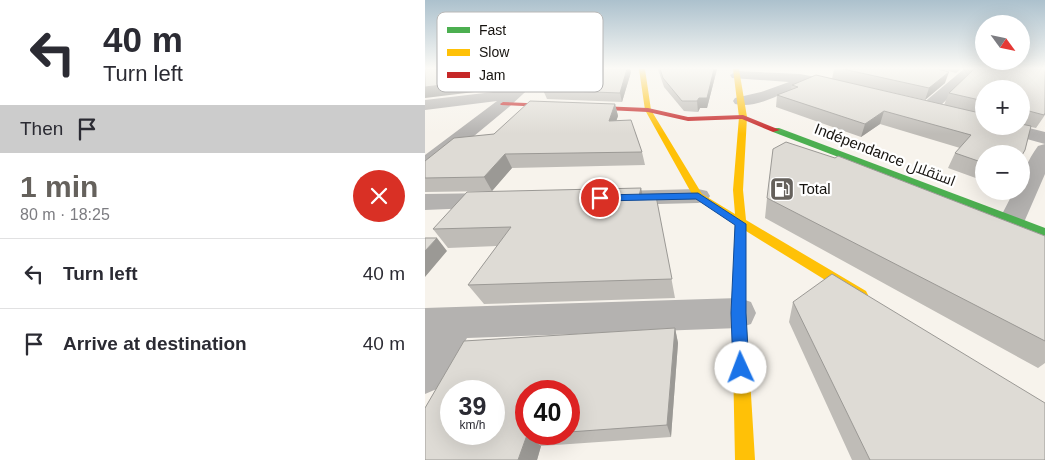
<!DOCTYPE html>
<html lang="en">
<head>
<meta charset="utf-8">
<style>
	:root { --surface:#fff; --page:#f7f7f7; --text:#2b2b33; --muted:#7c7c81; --line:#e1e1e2; --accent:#65615c }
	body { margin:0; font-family:Arial,Cairo,sans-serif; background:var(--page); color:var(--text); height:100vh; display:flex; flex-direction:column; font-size:19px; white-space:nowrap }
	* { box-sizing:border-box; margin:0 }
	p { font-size:16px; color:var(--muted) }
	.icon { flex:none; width:28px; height:28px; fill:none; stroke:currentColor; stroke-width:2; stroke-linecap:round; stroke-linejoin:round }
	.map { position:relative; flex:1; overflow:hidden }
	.drawer { display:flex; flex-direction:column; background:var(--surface); width:425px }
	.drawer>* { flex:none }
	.hud { background:#fff; color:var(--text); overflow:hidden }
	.needle { width:32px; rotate:123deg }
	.fabs { position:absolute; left:550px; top:15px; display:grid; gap:10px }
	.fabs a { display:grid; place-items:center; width:55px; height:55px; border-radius:50%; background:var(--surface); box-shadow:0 5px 20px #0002; font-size:25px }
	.speed { position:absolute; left:15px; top:380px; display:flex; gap:10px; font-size:25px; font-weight:700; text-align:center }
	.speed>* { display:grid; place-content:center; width:65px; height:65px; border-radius:50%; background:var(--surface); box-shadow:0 5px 20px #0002; line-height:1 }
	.speed small { font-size:12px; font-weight:400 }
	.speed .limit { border:8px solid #d22; background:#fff; color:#111 }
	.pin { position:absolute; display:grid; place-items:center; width:42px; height:42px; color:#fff; margin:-21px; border:2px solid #fff; border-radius:50%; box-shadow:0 1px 5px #0007 }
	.me { position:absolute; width:55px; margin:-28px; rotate:358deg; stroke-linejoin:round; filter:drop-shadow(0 0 4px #0008) }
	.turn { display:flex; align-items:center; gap:18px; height:105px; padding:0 20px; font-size:22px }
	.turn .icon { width:65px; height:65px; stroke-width:2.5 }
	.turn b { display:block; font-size:35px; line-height:42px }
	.then { display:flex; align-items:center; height:48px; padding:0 20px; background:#0003; gap:10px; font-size:19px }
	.round { display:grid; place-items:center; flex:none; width:52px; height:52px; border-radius:26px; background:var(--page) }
	.overview { display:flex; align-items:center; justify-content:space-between; height:85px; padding:0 20px }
	h1 { font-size:30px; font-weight:700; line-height:38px; color:var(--accent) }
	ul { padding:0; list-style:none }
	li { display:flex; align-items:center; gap:15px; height:70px; padding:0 20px; border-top:1px solid var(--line) }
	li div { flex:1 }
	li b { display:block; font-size:19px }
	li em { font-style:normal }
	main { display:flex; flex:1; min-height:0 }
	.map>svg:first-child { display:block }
</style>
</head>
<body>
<main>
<section class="drawer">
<div class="hud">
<div class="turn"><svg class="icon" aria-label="left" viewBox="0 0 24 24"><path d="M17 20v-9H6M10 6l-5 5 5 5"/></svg><div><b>40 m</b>Turn left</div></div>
<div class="then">Then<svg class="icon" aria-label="arrive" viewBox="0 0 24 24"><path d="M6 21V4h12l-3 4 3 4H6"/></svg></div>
</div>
<div class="overview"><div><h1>1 min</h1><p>80 m · 18:25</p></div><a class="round" style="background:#d93025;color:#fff"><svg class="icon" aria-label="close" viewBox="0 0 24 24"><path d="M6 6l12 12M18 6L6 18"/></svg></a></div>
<ul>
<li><svg class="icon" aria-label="left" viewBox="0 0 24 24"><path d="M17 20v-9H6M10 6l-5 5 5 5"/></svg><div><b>Turn left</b></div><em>40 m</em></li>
<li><svg class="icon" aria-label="arrive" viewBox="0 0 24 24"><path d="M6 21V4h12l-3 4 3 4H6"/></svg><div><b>Arrive at destination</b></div><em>40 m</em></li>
</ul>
</section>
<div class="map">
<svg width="620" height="460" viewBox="0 0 620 460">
	<rect width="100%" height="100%" fill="#f7f3ec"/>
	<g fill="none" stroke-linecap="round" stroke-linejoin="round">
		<path fill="#b4b2b0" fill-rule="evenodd" d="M110,69H125L84,107L8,170L0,171V155L72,101L0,110V100L86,90Z
			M539,69H553L509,112H497L495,108L497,104Z
			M312,71L375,74L407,80L409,83L407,86C399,88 391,82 383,84C361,89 334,110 310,104L308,101L310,98L336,92L364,82L307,78L305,75Z
			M567,126H596L620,132V144L570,130Z
			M620,144V174L600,220L596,226L587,229L578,226L574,220L589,191H596C596,174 603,160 613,146Z
			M273,189L282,191L285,196L282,201L273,203L194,205L185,203L182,198L185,193L194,191Z
			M71,193L80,195L83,200L80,205L71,207L0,210V194Z
			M314,298L326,302L331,313L326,324L314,328L42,338L14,388L0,394V308Z"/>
		<path fill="#4caf50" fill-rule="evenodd" d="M348,128H354L620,228V236L348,132Z"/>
		<path fill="#ffc107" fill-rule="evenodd" d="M214,69H220L226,110L277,194L310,214L308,190L314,117L308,69H314L322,117L318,190L321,220L441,291L443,295L441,299L436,301L431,299L321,231V313L330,460H310L307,313L310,224L268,196L220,110Z"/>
		<path fill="#c62828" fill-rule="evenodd" d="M78,102L223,108L263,117L318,115L355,130L348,132L317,119L263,121L223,112L76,105L75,104Z"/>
	</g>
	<path fill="#bfbcb7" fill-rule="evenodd" d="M140,69H205L206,72L197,102L122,99L118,90Z
		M233,69H292L282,108H275L273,112L259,111L239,87Z
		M409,69H513L520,83L500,100L407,79Z
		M516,69H536L531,73Z
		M620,69V115L611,128L606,127L559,154V181L523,168L530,153L535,148L455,124L436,137L351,107L352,95L366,89L367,85L519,105L524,93ZM559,89H596V126H559Z
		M190,104L193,116L191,121L217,152L220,165L87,168L67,191L0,192V161L69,134Z
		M218,196H231L250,298L59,304L43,285L72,246L23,248L8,229Z
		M342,198L620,236V363L613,368L340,218Z
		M368,302L620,460H427L364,322Z
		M250,328L253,343L246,437L116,446L112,460H0V408L39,341ZM26,391H69V434H26ZM101,391H144V434H101Z"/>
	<path fill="#9b9995" d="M84,69H102L74,89L0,98V87Z
		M202,69H205L206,72L197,102L195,93Z
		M289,69H292L282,108H275L273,112L272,101Z
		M524,72L520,83L500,100L504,88Z
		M190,104L193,116L187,133L184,121Z
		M459,111L455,124L436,137L440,124Z
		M80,154L87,168L67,191L59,177Z
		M216,188L220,206L214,196Z
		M12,238L22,251L0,277V251Z
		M250,328L253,343L246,437L242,425Z
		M102,435L116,446L112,460H93Z"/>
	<path fill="#dedbd5" stroke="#9b9995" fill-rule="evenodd" d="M0,69H84L70,79L0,87Z
		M140,69H202L195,93L118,90Z
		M235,69H289L282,98H274L272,101H257L238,78Z
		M418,69H513L524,72L504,88Z
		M549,69H620V113L619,115L604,111H596V89H559V101L524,93Z
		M391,75L559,114V126H596V124L606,126L600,150L596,157V154H559V163L530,153L546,135L459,111L440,124L352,95L373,87L367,85Z
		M105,101L190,104L184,121L206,120L217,152L80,154L59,177L0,178V161L29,138L69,134Z
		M361,142L410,158L413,156L620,236V341L342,198L348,149Z
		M216,188L214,196H231L247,279L43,285L86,227L8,229L42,192Z
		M0,238H12L0,251Z
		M407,274L620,403V460H445L368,302Z
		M250,328L242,425L144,432V391H101V434H121L102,435L93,460H0V408L39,341ZM26,391H69V434H26Z"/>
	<linearGradient id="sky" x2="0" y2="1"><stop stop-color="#acc1cd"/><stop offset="0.51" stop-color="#fbfaf6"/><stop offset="1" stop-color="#fbfaf6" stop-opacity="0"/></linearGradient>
	<rect width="620" height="134" fill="url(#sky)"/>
	<path fill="#1a73e8" stroke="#114b97" d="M273,193L321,224V313L324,368L322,374L316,376L310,374L308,368L306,313L310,225L271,199L175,201L170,198L175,195Z"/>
	<defs>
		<symbol id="fuel-square" viewBox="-11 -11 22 22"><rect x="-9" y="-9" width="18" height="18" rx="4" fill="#65615c" stroke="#fff"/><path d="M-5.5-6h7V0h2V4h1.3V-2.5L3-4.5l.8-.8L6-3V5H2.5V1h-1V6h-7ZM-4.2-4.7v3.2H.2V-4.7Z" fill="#fff"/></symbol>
	</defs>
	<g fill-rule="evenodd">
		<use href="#fuel-square" x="343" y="175" width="28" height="28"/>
	</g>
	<g text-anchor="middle" stroke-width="4.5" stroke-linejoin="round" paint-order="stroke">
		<g font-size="15" fill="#16130f" stroke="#fff">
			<text transform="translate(460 155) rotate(21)" y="5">Indépendance استقلال</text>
		</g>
		<g font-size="15" fill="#16130f" stroke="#fff" text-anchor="start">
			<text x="374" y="194">Total</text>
		</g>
	</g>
	<rect x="12" y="12" width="166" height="80" rx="8" fill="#fff" stroke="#b9b8b7" stroke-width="1"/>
	<rect x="22" y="27" width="23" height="6" fill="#4caf50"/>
	<rect x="22" y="49" width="23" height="7" fill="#ffc107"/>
	<rect x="22" y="72" width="23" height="6" fill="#c62828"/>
	<g font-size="14" fill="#16130f">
		<text x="54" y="35">Fast</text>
		<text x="54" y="57">Slow</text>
		<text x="54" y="80">Jam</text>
	</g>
</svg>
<div class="fabs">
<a><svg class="needle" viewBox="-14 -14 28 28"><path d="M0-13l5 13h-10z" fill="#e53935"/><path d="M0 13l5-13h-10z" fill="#7c7c81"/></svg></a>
<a>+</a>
<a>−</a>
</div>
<div class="speed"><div>39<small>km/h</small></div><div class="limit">40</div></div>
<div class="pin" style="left:175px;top:198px;background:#d93025"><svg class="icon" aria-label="arrive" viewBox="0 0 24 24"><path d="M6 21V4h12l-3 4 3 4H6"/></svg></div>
<svg class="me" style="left:316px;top:368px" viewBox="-20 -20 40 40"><circle r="19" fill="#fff"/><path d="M0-13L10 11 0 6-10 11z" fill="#1a73e8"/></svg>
</div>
</main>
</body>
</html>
